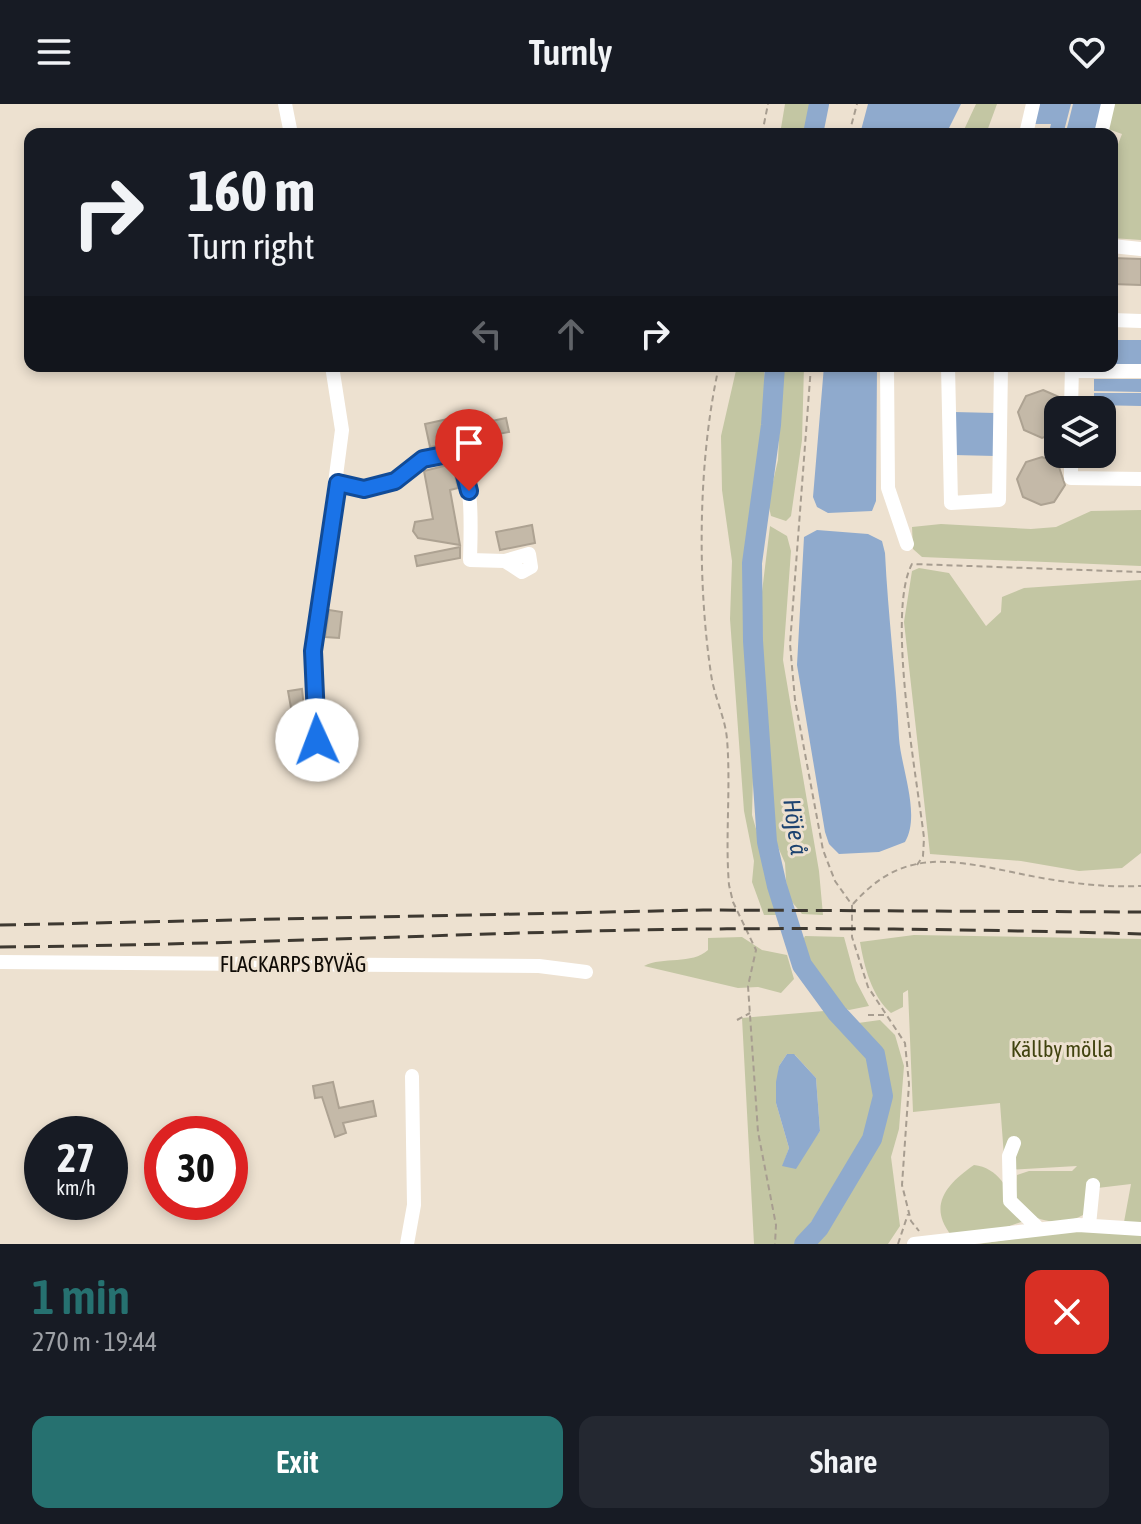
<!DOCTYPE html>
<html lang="en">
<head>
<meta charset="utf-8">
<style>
	:root { --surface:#171b24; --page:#242831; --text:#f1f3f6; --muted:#9ea1a6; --accent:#267170 }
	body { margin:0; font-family:"Asap Condensed",sans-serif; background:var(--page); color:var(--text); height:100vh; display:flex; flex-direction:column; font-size:30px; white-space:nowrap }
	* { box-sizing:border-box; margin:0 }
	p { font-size:26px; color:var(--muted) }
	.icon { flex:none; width:44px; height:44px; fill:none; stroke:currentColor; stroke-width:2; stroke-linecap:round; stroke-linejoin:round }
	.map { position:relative; height:1140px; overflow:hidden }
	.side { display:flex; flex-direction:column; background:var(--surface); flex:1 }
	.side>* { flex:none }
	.hud { position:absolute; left:24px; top:24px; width:1094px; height:244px; border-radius:16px; box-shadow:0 4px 12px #0003; background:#171b24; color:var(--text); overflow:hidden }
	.tools { position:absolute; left:1044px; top:292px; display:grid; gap:16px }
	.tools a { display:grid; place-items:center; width:72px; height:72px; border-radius:16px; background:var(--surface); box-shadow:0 4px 12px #0003; font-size:40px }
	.speed { position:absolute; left:24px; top:1012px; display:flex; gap:16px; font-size:40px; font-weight:700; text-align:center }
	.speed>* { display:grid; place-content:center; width:104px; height:104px; border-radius:50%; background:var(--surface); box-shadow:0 4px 12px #0003; line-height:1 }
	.speed small { font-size:20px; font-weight:400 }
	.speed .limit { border:12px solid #d22; background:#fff; color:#111 }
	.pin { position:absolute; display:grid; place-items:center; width:68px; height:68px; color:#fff; margin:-82px -34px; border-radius:50% 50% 50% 0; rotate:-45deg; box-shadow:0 0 8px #0007 }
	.pin .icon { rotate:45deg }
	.me { position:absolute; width:88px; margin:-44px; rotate:358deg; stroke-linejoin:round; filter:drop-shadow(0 0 6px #0008) }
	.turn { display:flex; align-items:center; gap:28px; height:168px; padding:0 32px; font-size:36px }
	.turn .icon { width:104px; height:104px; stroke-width:2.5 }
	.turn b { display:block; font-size:56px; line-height:68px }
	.lanes { display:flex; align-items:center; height:76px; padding:0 32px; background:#0003; justify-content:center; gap:40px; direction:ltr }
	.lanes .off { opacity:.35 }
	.round { display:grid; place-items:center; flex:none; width:84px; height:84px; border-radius:16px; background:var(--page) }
	.overview { display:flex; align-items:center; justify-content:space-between; height:136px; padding:0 32px }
	h1 { font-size:48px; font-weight:600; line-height:60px; color:var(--accent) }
	.button { display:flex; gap:16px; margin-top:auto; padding:16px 32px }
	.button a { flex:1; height:92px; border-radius:16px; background:var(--accent); color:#fff; font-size:32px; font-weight:600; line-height:92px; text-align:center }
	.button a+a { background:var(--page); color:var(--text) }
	header { display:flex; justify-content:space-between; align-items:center; height:104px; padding:0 32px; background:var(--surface); font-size:36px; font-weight:600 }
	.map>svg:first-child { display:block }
</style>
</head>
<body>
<header><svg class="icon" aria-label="menu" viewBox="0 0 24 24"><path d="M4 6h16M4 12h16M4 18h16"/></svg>Turnly<svg class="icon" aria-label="heart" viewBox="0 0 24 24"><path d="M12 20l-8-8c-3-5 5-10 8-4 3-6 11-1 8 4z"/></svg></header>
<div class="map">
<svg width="1141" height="1140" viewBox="0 0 1141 1140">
	<rect width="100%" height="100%" fill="#ede1d0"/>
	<path fill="#c3c6a3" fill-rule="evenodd" d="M785,0H810L806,30H780Z
		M976,0H997L986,30H962Z
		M1114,0H1141V136L1112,134V56L1122,30L1108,25Z
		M737,262H764L766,309L748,452L746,554L754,636L752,711L781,811H764L752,778L754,757L744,707L730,515L732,457L722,386L721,332Z
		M782,262H804L802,336L791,412L786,417L771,412L768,399L778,356Z
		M1141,406V462L922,453L913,445L912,423L941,420L1031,425L1056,423L1091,407Z
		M770,422L787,432L791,447L783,556L819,767L823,811L802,810L787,792L785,759L774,734L769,704L761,496Z
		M919,464L949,469L986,522L1001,508L1002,493L1024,484L1141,476V749L1122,764L1079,767L1021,757L930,750L904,518L912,467Z
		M914,831L1141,835V1140H979L1124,1118L1131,1080L1089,1085L1085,1110C1061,1124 1035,1118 1015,1101L1017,1071L1029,1067H1072L1077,1062L1005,1066L1000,999L913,1008L908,886L903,889V903L891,909C872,893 864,862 860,838Z
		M805,832L844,833L856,877L869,902L849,906L838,902L800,842Z
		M742,833L762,846L787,851L794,875L781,889L758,883L738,884L644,862C663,852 692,861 708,846V834Z
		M824,907C842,923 862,938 873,961C895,1011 824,1103 794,1140H754L742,914ZM787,950L795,951L816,974L820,1027L812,1038L783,1061L789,1044L776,999L779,962Z
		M880,916L895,931L904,962L899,1025L891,1053L900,1122L888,1140H816C830,1124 832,1110 842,1092C863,1054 902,1014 887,966C882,947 865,936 858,919Z
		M974,1061C1003,1064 1012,1095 1024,1117L1001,1125L951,1131C927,1101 948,1079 974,1061Z"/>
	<path fill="#8faacd" d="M868,0H961L946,30H860Z
		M1039,0H1071L1064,27L1050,24L1051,20H1035Z
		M1073,0H1104L1097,29L1066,28Z
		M1112,236H1141V262H1112Z
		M824,262H877L876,397L872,407L828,409L817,403L813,393Z
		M1094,275H1141V288L1094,287Z
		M1094,289H1141V302L1094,301Z
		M954,308L995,309V352L954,351Z
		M817,426L868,430L882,437L885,449C888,511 896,573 899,634C901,664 921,711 905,738L879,748L839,750L829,740L825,728L797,561L804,433Z
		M787,950H794L816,974L820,1027L796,1065L782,1062L789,1044L776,999V978L779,962Z"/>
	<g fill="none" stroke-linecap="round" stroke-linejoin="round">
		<path stroke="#8faacd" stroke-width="20" d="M813,30L819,0
			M775,262L771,321L752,459L753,537L767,738L777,782L802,861L837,909L875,950L883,992L872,1035L819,1124L804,1140"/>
	</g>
	<path fill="#c4b9a8" stroke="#ada292" stroke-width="2" d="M1112,154L1141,155V181L1112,180Z
		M1043,286L1059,293L1061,306H1058V328L1042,334L1024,326L1018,308L1026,292Z
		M466,311L469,322L506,314L509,328L430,343L425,320Z
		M1042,353L1058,360L1065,381L1054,398L1041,401L1023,393L1017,375L1026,358Z
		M452,360L458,384L450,386L460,441L418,434L413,427L415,418L433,415L424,367Z
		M532,421L535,439L500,446L496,428Z
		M460,443V454L417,462L415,452Z
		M329,506L342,508L339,534L325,533Z
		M302,585L306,624L295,626L288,587Z
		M333,978L339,1004L373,997L376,1012L343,1019L346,1029L335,1033L322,993L315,994L313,982Z"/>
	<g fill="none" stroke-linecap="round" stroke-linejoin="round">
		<path stroke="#a79d90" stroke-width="2" stroke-dasharray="6 4" stroke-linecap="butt" d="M762,30L768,0
			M849,30L857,0
			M719,262C698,355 697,476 711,570C714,592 725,613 727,635C731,684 725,733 729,781L733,798L756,846L748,882L758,1028L776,1121L775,1140
			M811,262L790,540L795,596L823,746L835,777L852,801V833L868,883L905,939L909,980L902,1081L911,1117L919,1127
			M917,761L923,752L924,734C917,674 886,508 912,460L1141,468
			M853,800C902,745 947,755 1012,768C1053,777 1099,784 1141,782
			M868,911H884
			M737,916L750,909
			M898,1140L908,1110"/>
		<path stroke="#fff" stroke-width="14" d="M285,0L291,30
			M1026,30L1033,0
			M1101,30L1108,0
			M1112,142L1141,145
			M1112,216L1141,217
			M887,262L888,384L907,440
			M948,262L951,399L999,396L1001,262
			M1072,267H1141
			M1071,306L1072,262
			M1071,350V374L1141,375
			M338,379L364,385L395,377L423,355L459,348C473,384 471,418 470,456L505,457L522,468L531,463L529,450L505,457
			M317,636L313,547L342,326L332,262
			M0,858L539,862L586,868
			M1014,1039L1009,1052L1010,1097L1038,1124
			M1089,1121L1093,1081
			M407,1140L414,1101L412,972
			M914,1140L1078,1121L1141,1125"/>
		<path stroke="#3e3931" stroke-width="3" stroke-dasharray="16 8" stroke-linecap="butt" d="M0,821L703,806L1141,808
			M0,843C211,841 422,831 634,826C803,823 972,825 1141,830"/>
	</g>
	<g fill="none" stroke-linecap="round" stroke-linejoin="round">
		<defs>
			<path id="route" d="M317,636L313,547L338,379L364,385L395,377L423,355L459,348L469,387"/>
		</defs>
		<use href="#route" stroke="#114b97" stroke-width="20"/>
		<use href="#route" stroke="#1a73e8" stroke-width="14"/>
	</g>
	<g text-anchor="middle" stroke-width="6" stroke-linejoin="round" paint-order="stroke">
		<g font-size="22" fill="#100c07" stroke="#ede1d0">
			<text x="293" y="868">FLACKARPS BYVÄG</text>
		</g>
		<g font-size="22" fill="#41430f" stroke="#ede1d0">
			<text x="1062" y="953">Källby mölla</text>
		</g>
		<g font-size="24" font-style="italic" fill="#1d4370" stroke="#ede1d0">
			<text transform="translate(795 723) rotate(82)" y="8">Höje å</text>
		</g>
	</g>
</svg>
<div class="tools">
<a><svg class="icon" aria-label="layers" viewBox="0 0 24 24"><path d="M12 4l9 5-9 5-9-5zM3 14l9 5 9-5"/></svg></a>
</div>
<div class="speed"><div>27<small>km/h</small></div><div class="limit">30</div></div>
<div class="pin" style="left:469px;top:387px;background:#d93025"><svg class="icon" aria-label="arrive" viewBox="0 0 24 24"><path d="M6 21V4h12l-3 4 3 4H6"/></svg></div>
<svg class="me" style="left:317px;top:636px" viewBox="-20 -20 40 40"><circle r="19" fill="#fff"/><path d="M0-13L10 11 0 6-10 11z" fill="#1a73e8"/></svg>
<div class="hud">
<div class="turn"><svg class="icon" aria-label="right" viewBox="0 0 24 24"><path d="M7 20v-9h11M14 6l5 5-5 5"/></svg><div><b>160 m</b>Turn right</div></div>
<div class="lanes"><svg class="icon off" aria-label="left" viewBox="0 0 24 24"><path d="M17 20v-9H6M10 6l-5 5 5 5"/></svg><svg class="icon off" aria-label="ahead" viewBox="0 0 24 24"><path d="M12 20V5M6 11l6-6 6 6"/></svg><svg class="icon" aria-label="right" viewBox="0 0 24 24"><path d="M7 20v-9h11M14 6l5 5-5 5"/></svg></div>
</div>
</div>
<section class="side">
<div class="overview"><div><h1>1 min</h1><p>270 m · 19:44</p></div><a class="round" style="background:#d93025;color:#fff"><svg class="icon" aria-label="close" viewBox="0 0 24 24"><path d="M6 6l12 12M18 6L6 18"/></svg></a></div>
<div class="button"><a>Exit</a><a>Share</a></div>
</section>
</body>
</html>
